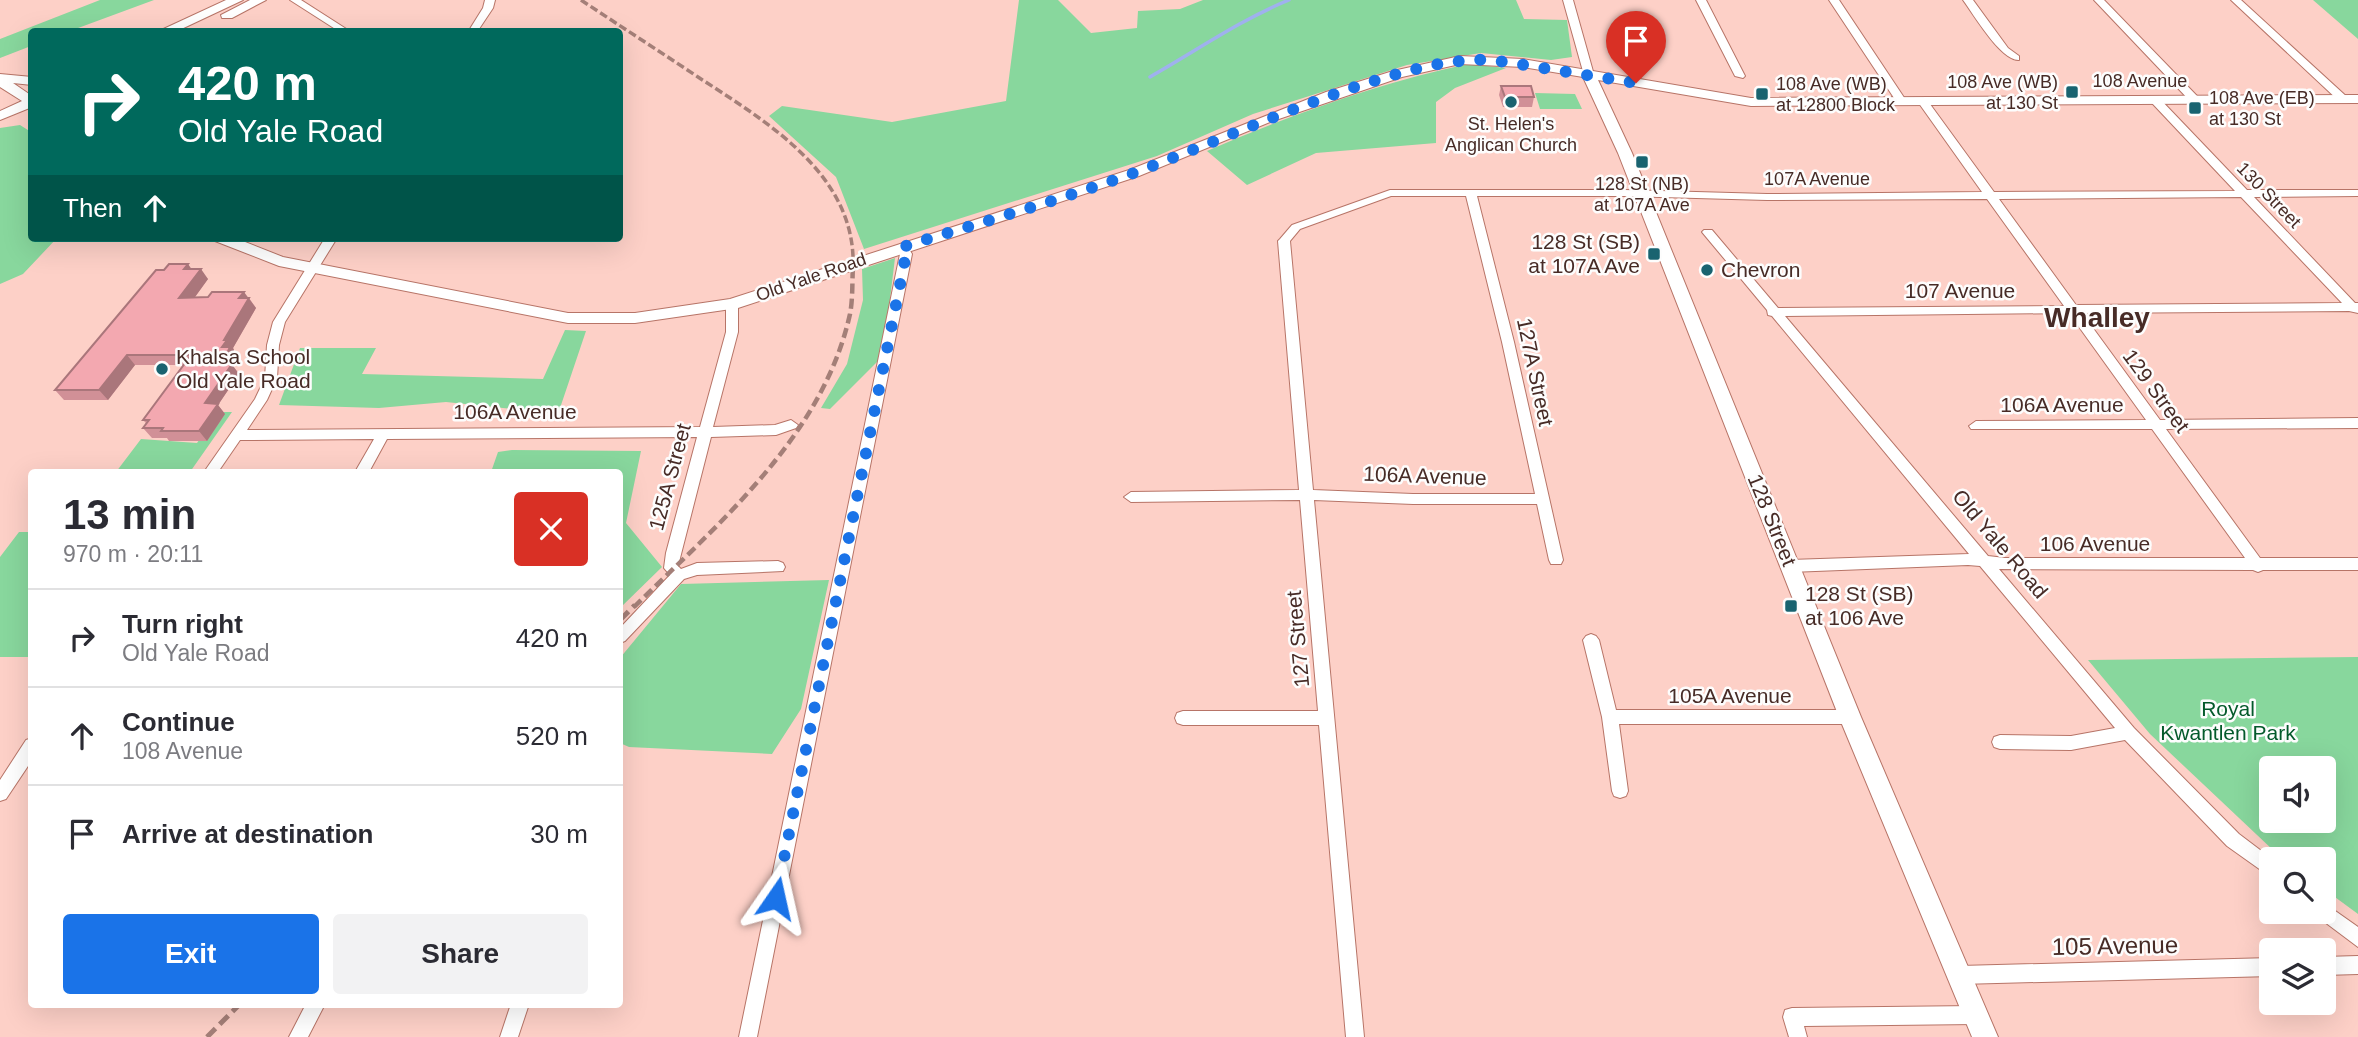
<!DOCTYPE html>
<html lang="en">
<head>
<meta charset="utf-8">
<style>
	:root { --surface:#fff; --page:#f2f2f3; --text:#2b2b33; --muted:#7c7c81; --line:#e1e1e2; --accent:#1a73e8 }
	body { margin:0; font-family:Arial,sans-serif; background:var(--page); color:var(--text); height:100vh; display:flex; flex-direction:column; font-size:26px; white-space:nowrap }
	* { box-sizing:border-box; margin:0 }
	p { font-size:23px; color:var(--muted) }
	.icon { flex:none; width:38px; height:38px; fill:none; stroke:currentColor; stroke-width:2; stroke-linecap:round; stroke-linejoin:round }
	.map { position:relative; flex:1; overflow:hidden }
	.side { position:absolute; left:28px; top:469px; width:595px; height:539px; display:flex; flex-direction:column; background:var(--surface); border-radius:7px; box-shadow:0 7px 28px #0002 }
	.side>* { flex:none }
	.top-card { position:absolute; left:28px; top:28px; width:595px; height:214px; border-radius:7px; box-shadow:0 7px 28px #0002; background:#00695c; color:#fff; overflow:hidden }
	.controls { position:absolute; left:2259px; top:756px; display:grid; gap:14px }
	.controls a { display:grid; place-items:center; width:77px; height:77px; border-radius:7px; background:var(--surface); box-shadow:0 7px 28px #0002; font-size:35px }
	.pin { position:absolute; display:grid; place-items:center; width:60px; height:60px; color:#fff; margin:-72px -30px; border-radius:50% 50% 50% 0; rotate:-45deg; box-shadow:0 0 7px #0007 }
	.pin .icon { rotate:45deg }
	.me { position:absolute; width:77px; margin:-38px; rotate:11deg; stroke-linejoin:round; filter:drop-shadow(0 0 5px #0008) }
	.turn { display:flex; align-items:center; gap:24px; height:147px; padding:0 35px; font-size:32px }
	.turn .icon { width:91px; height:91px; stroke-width:2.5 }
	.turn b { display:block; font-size:49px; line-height:60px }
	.then { display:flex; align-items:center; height:66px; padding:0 35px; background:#0003; gap:14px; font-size:26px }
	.round { display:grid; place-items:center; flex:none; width:74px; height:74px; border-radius:7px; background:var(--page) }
	.head { display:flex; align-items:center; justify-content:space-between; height:119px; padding:0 35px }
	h1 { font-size:42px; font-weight:600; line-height:52px }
	.primary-button { display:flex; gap:14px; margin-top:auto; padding:14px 35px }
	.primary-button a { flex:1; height:80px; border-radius:7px; background:var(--accent); color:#fff; font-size:28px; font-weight:600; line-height:80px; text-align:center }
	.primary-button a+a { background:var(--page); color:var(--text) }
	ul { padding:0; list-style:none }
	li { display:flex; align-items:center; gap:21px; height:98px; padding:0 35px; border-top:2px solid var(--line) }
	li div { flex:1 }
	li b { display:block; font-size:26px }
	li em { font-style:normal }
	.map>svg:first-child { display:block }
</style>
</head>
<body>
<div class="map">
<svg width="2358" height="1037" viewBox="0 0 2358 1037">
	<rect width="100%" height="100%" fill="#fdd0c7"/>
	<path fill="#88d79d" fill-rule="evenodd" d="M100,0H154L70,31L32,32L31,46L0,58V39Z
		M1019,0H1058L1091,33L1137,28L1138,11L1180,9L1203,0H1516L1524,19L1567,20L1572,57L1551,60L1481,53L1407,65L1253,114L1157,156L864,249L836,177L769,116L782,106L892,122L1006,101Z
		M2313,0H2358V39Z
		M1468,64L1506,68L1455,88L1436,102V143L1316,153L1247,185L1207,151C1291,115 1378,83 1468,64Z
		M1535,93L1575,94L1582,109H1540Z
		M20,125L31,132L32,238H57L23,274L0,284V128Z
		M895,258L883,356L830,409L821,408L847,364L863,300L862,269Z
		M565,330L586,331L558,414L446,402L379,408L279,405L300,348H376L362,374L543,379Z
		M219,412H232L190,472H116L141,439L197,443Z
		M512,450L641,451L626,523L662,567L620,608V472H491L498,452Z
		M19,532H31V657H0V557Z
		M829,580L801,709L772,754L629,747L620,743V658L681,584Z
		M2358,657V914L2324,889V859H2285L2274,851L2150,734L2088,660ZM2272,768H2324V821H2272Z"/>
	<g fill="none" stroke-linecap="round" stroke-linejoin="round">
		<path stroke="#9fb1ee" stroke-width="3.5" d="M1150,77C1196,51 1240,20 1289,0"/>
		<defs>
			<path id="street" d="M290,0H301L351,32H340Z
				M485,0H495L493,8L477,32H468L483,8Z
				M1563,0H1573L1594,75L1592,77L1584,75Z
				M1696,0H1706L1745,76L1743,78L1735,76Z
				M1829,0H1839L1907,102L1906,104H1898Z
				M1963,0H1973L2008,48L2019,56V60C2001,61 1974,15 1963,0Z
				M2094,0H2104L2199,98V102H2191Z
				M2231,0H2241L2347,97V101H2339Z
				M2155,97L2159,98L2247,190H2358V196L2254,197L2355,303H2358V313L2349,311L2082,313L2160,420L2358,418V428L2166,429L2260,558H2358V570H2263L2258,572L2253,570L1999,569L2134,728L2239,834L2272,859V878L2227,846L2125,740L2071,750L2000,749L1994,747L1992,742L1994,737L2000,735L2071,736L2115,728L1980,566L1968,565L1790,572L1785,570L1783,566L1785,562L1790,560L1969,554L1772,316L1768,315L1767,310L1702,232L1704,230H1712L1778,308L2064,306L1987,199L1767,200L1625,196H1477L1514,342L1563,560L1561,564H1551L1549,560L1537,504H1413L1314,500L1364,1037H1346L1319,725H1183L1177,723L1175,718L1177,713L1183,711H1318L1300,500L1131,502L1124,497L1131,492L1299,490L1278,241L1280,239L1292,225L1390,190H1625L1767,194L1982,192L1918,102L1923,99L1927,100L1994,192L2235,191L2151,102V98ZM1391,196H1466L1502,342L1535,494H1413L1313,490L1290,241L1300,229ZM2241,197L2342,303L2076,305L1999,199ZM2069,313L2146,420L1976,421L1969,426L1971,429H2152L2245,558H2005L1988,556L1785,316Z
				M325,238H337L285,322L279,345L277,378L267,400L247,430L700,427L726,332V304L732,300L738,304V332L713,427L775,425L791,420L798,425L796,428L776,435L711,437L678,566L681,569L697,563L778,561L783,563L785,567L783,571L697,575L684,579L625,641L620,643V628L670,575L664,568L666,553L697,437L387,439L369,472H355L374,439L240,440L218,472H204L255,399L265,378L267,345L273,322Z
				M902,243L906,244L912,254L757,1037H739L900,254L896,247Z
				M1591,634L1596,636L1599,640L1616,710H1850L1856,712L1858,717L1856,722L1850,724H1619L1628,791L1626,796L1620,798L1614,796L1612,791L1602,717L1583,640L1586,636Z
				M32,738V760L6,799L0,801V780L26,740Z
				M2324,903L2358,927V947L2318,917L2315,912H2324Z
				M2358,956V974L2324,975V957Z
				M2272,958V976L1960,984L1954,981L1951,975L1954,969L1960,966Z
				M306,1004H325L308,1037H289Z
				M511,1004H529L518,1037H500Z
				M1976,1006L1983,1008L1985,1015L1983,1022L1976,1024L1804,1026L1807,1037H1789L1783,1017L1785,1010L1792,1008Z"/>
			<path id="secondary" d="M226,0H243L175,32H157Z
				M250,0H266L232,18H222L221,15Z
				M1460,56L1523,59L1751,98L2358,95V103L1751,106L1598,80L1632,153L1861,717L1998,1037H1972L1839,717L1618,153L1583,77L1523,67L1460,64L1402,77L1270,122L1139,176L738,308L635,323H568L279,266L215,241L213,238H235L283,257L568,313H635L730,299L1129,170L1326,92L1393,71Z
				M0,74L32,77V85L13,83L32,96V107L0,120V111L22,101L0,87Z"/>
		</defs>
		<use href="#street" stroke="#b77467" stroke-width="2"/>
		<use href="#secondary" stroke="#b77467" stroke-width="2"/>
		<use href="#street" fill="#fff" fill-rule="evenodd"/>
		<use href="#secondary" fill="#fff" fill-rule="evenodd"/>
		<path stroke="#a47f78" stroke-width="3.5" stroke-dasharray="8 3.5" stroke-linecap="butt" d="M581,0C620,26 659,51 698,77C765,121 857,174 853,268"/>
		<path stroke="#a47f78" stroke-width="4.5" stroke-dasharray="10 5" stroke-linecap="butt" d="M634,607C719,523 823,436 850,314C853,299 852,281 853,266"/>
		<path stroke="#a47f78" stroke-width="5" stroke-dasharray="12 6" stroke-linecap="butt" d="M620,620L635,605
			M207,1037L240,1004"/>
	</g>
	<path fill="#d19097" d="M1501,86L1534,97L1532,107H1503L1499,95Z
		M192,269L208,279L195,297L249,298L256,308L233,348L234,350L233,352L237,357L233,366L239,374L218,405L225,414L207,441H169L167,438H152L143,428L146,423L143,420L183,365H135L108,400H64L55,390Z"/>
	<path fill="#aa767b" d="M188,264L195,274L184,269Z
		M201,269L208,279L187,308L179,298Z
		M244,292L256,308L233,348L234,350L233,352L237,357L233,366L239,374L218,405L225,414L207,441L199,431L205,403L222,364V347L224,340L239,298Z
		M127,355L135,365L108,400L99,390Z"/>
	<path fill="#f3a8b0" stroke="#aa767b" stroke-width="2" d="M1501,86H1531L1534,97H1505Z
		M169,264H188L184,269H201L179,298L208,297L212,292H244L239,298H249L224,340H227L222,347H230L222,364H232L205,403L218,404L199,431H161L163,428H143L149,420H143L191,355H127L99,390H55L156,270H164Z"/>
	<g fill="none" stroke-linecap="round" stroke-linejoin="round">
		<path stroke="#1a73e8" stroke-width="12" stroke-dasharray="0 21.6" d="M776,898L901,280L906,254L902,247C988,220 1076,196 1160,163C1226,137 1290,109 1358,86C1402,72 1446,58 1493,60L1636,83"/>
	</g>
	<g fill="#196370" stroke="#fdfdfd" stroke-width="2.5">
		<rect x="2065" y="85" width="14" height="14" rx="3.5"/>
		<rect x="1755" y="87" width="14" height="14" rx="3.5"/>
		<circle cx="1511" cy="102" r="7"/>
		<rect x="2188" y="101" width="14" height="14" rx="3.5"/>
		<rect x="1635" y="155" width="14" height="14" rx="3.5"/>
		<rect x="1647" y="247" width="14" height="14" rx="3.5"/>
		<circle cx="1707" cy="270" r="7"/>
		<circle cx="162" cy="369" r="7"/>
		<rect x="1784" y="599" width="14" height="14" rx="3.5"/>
	</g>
	<g text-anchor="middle" stroke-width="5" stroke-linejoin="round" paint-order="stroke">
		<g font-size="18" fill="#472b26" stroke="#fdfdfd">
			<text x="2140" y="87">108 Avenue</text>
			<text x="1817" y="185">107A Avenue</text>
			<text transform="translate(2269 195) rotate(46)" y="6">130 Street</text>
			<text transform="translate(811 277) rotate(-19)" y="6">Old Yale Road</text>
		</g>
		<g font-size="18" fill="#472b26" stroke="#fdfdfd" text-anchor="start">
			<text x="2058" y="88" text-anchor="end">108 Ave (WB)<tspan x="2058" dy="21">at 130 St</tspan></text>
			<text x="1776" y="90">108 Ave (WB)<tspan x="1776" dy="21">at 12800 Block</tspan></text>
			<text x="2209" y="104">108 Ave (EB)<tspan x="2209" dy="21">at 130 St</tspan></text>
			<text x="1511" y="130" text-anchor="middle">St. Helen's<tspan x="1511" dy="21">Anglican Church</tspan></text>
			<text x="1642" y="190" text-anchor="middle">128 St (NB)<tspan x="1642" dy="21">at 107A Ave</tspan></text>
		</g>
		<g font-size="21" fill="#472b26" stroke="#fdfdfd" text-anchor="start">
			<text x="1640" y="249" text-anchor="end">128 St (SB)<tspan x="1640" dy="24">at 107A Ave</tspan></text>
			<text x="1721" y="277">Chevron</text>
			<text x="176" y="364">Khalsa School<tspan x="176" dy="24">Old Yale Road</tspan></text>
			<text x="1805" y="601">128 St (SB)<tspan x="1805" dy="24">at 106 Ave</tspan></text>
		</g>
		<g font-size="21" fill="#472b26" stroke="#fdfdfd">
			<text x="1960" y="298">107 Avenue</text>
			<text transform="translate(1535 372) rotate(78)" y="7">127A Street</text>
			<text transform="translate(2156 391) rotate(54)" y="7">129 Street</text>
			<text x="2062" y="412">106A Avenue</text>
			<text x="515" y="419">106A Avenue</text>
			<text transform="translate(1425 476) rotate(2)" y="7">106A Avenue</text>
			<text transform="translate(670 477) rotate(-75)" y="7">125A Street</text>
			<text transform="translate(1772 520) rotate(68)" y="7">128 Street</text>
			<text transform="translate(2000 544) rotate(50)" y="7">Old Yale Road</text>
			<text x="2095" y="551">106 Avenue</text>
			<text transform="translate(1298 639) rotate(-95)" y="7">127 Street</text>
			<text x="1730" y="703">105A Avenue</text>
		</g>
		<g font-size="21" fill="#045a2b" stroke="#fdfdfd">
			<text x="2228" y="716">Royal<tspan x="2228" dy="24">Kwantlen Park</tspan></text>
		</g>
		<g font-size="24" fill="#472b26" stroke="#fdfdfd">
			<text transform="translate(2115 946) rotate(-1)" y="8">105 Avenue</text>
		</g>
		<g font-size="28" font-weight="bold" fill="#472b26" stroke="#fdfdfd">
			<text x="2097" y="327">Whalley</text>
		</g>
	</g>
</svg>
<div class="controls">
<a><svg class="icon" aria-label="sound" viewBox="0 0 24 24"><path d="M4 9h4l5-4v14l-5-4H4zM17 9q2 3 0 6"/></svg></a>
<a><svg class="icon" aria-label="search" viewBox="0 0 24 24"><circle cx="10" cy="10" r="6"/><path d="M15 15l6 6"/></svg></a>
<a><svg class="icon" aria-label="layers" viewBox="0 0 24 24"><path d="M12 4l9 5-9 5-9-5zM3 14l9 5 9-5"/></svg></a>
</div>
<div class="pin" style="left:1636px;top:83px;background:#d93025"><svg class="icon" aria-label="arrive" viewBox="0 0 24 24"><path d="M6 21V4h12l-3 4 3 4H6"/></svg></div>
<svg class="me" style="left:776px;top:898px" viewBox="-20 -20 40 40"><path d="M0-17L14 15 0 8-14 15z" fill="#1a73e8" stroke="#fff" stroke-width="4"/></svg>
<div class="top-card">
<div class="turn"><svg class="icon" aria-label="right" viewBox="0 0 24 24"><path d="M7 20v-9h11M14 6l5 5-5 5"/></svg><div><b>420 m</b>Old Yale Road</div></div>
<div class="then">Then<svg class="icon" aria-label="ahead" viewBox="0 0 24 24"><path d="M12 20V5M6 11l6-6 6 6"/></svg></div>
</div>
<section class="side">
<div class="head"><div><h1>13 min</h1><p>970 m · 20:11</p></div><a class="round" style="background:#d93025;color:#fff"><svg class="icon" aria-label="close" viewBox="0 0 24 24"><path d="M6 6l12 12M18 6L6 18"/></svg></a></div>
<ul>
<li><svg class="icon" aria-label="right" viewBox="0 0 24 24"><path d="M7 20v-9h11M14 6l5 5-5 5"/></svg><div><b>Turn right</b><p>Old Yale Road</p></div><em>420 m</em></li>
<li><svg class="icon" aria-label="ahead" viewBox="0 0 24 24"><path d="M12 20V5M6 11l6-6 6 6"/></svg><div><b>Continue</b><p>108 Avenue</p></div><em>520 m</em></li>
<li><svg class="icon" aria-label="arrive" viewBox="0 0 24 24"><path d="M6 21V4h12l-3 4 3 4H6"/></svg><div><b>Arrive at destination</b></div><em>30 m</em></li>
</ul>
<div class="primary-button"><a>Exit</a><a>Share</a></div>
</section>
</div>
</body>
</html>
